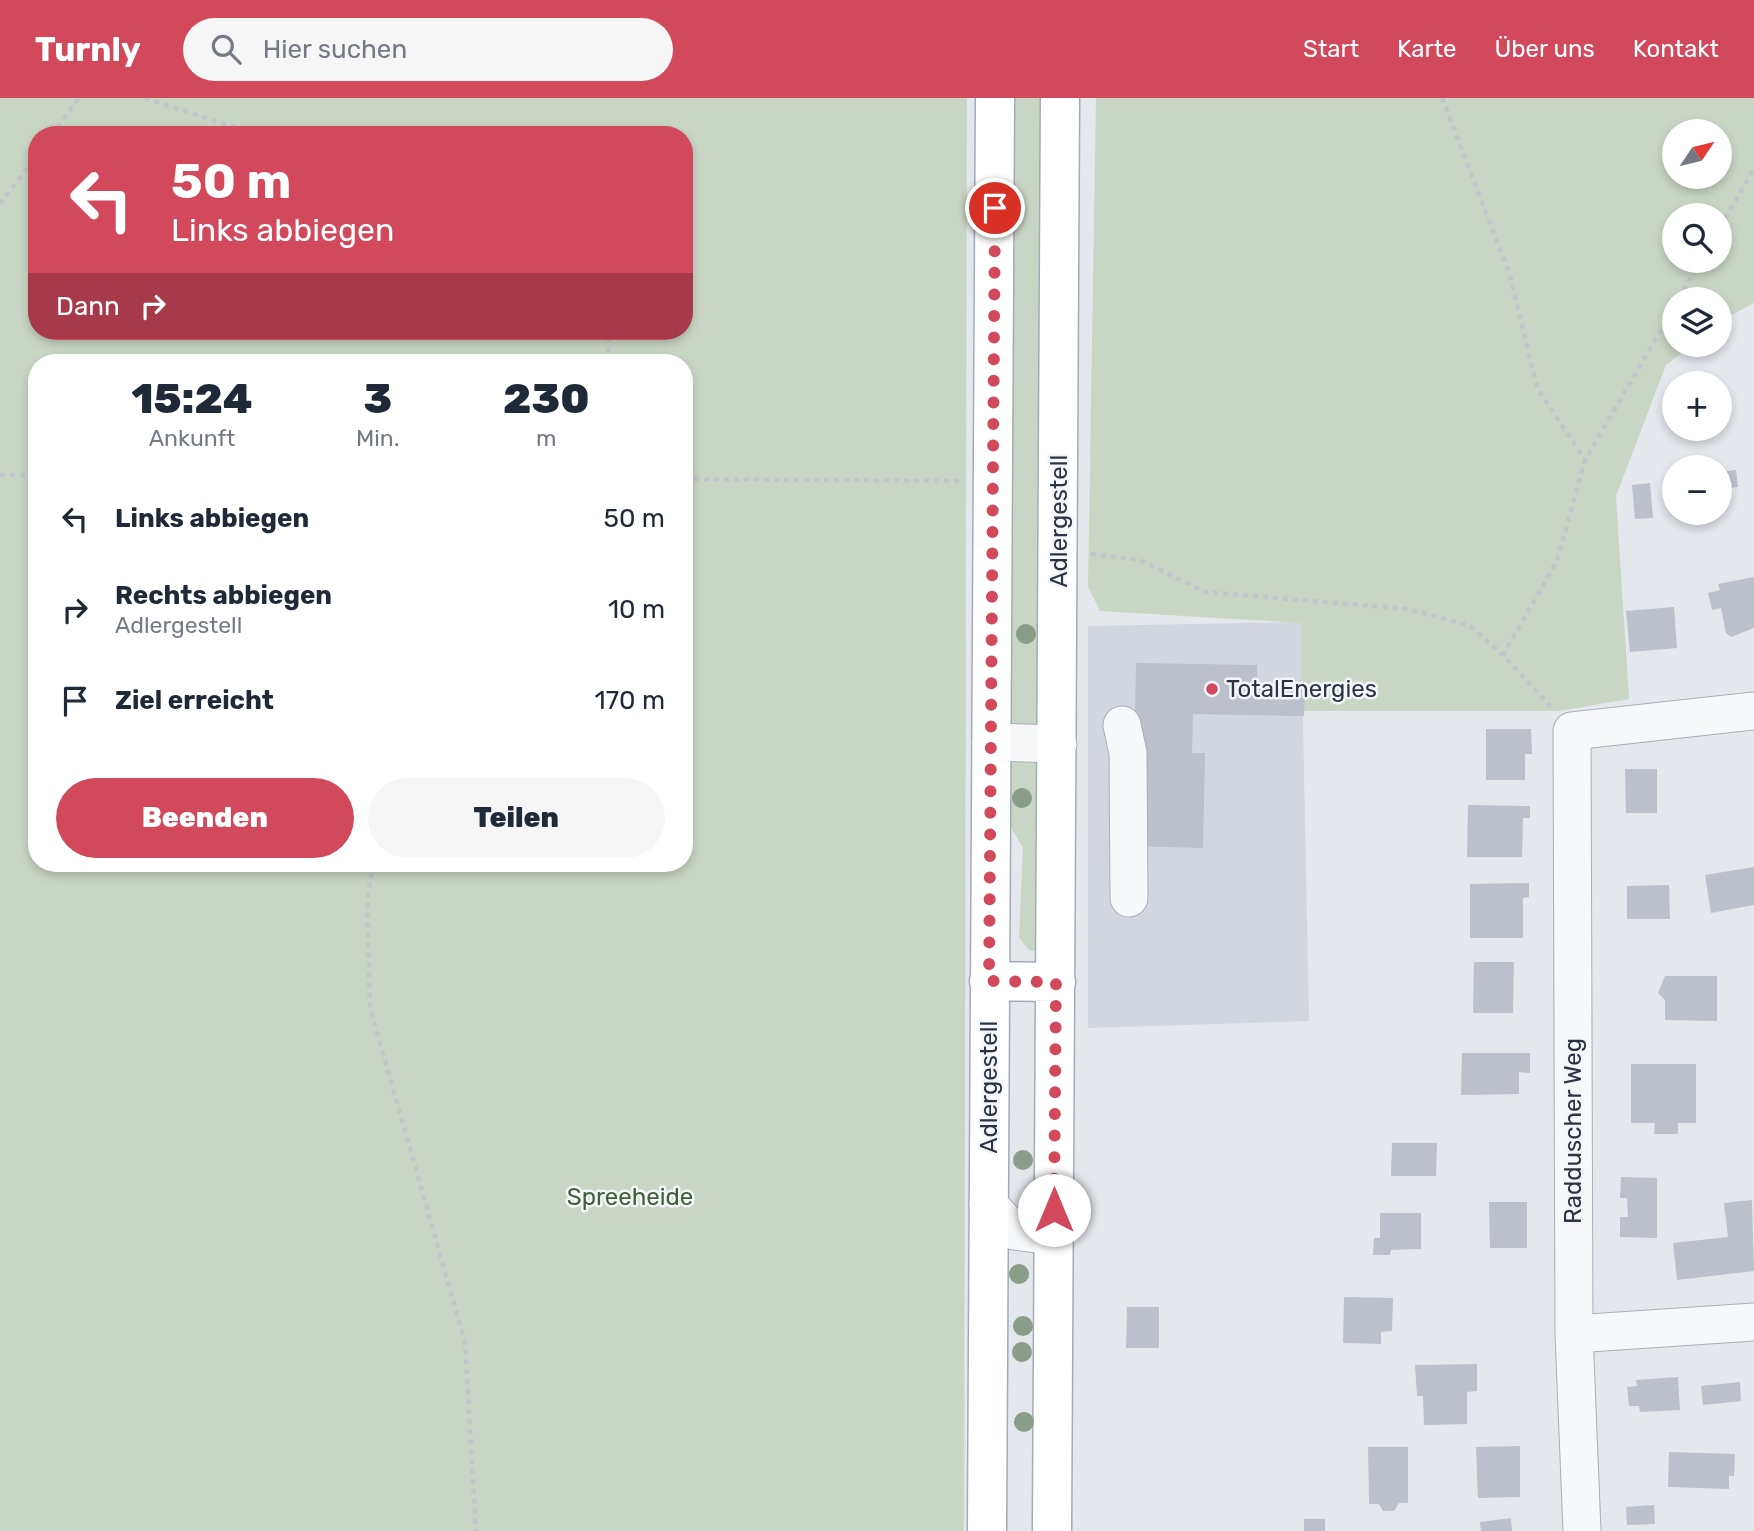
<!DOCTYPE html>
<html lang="de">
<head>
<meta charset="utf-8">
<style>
	:root { --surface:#fff; --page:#f6f6f7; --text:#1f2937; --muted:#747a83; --accent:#d1495b }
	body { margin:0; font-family:Rubik,sans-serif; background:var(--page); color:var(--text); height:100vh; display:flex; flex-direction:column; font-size:26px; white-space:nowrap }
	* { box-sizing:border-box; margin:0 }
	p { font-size:23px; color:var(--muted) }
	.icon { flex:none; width:38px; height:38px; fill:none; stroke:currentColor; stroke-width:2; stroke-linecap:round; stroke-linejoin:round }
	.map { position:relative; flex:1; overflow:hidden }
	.side { position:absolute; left:28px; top:256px; width:665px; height:518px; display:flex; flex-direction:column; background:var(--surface); border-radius:28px; box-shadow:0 4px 10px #0003 }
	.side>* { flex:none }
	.banner { position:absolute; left:28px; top:28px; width:665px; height:214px; border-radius:28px; box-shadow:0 4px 10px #0003; background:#d1495b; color:#fff; overflow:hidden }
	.needle { width:46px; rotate:55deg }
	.controls { position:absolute; left:1662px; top:21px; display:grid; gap:14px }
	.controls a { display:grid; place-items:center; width:70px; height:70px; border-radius:50%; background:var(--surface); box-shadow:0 4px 10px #0003; font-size:35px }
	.pin { position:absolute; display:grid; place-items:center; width:60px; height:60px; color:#fff; margin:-30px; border:4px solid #fff; border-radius:50%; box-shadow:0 2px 7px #0007 }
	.me { position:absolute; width:77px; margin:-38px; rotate:0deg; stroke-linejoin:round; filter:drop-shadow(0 0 5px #0008) }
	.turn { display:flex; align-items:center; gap:24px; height:147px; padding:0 28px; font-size:32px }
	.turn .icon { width:91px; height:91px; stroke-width:2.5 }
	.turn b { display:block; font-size:49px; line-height:60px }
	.then { display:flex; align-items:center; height:66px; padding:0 28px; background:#0003; gap:14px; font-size:26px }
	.eta { display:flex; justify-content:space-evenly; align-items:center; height:119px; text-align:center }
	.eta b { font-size:42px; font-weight:800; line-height:49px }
	.primary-button { display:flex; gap:14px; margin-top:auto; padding:14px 28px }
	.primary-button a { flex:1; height:80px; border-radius:42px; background:var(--accent); color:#fff; font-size:28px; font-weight:800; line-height:80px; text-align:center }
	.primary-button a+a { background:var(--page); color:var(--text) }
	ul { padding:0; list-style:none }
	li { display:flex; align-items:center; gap:21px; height:91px; padding:0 28px }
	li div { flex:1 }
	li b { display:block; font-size:26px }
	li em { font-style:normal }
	header { display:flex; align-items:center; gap:42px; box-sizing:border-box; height:98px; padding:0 35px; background:var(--accent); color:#fff }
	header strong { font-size:33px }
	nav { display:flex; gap:38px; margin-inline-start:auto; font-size:24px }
	.search { width:490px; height:63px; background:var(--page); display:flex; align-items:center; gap:18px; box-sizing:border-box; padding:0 24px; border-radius:38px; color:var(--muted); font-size:26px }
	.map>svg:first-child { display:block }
</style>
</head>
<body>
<header>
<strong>Turnly</strong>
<div class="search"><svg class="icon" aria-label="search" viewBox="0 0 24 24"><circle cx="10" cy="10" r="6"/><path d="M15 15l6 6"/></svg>Hier suchen</div>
<nav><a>Start</a><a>Karte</a><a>Über uns</a><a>Kontakt</a></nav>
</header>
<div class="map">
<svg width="1754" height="1433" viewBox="0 0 1754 1433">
	<rect width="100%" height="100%" fill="#e4e7ec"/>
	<path fill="#d2d6de" d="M1301,524L1309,923L1088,930V528Z"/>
	<path fill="#c9d6c5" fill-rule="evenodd" d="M0,0H967L964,1433H0ZM37,37H684V233H37ZM37,264H684V765H37Z
		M1009,0H1045L1040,855L1029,852L1019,840L1023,750L1004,717Z
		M1096,0H1754V205L1720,223V201H1675V247H1691L1666,267L1616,398L1629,601L1559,613H1302L1301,525L1100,513L1088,489ZM1675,33H1720V79H1675ZM1675,117H1720V163H1675Z"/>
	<path fill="#bbc0ca" d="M1736,372L1738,389L1720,391V374Z
		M1650,385L1653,420L1635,421L1632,387Z
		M1754,479V530L1731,539L1726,535L1721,510L1712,512L1708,495L1720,492L1718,486Z
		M1674,509L1677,550L1630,554L1626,513Z
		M1136,565L1257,567V590L1305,591L1304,618L1193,616L1192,655H1205L1203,750L1123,748L1135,615Z
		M1486,631H1531L1532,656H1525V682H1486Z
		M1625,671H1657V715H1626Z
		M1468,707L1530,708V720H1523L1522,759H1467Z
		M1754,769V807L1711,815L1705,777Z
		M1529,785V799L1523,800V840H1470V786Z
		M1669,787L1670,821H1627V788Z
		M1474,864H1514L1513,915H1473Z
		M1665,878H1717V923L1665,922V902L1658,895Z
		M1462,955H1530V975L1519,974V996L1461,997Z
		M1631,966H1696V1025H1678V1036H1654L1655,1025H1631Z
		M1392,1045H1437L1436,1078H1391Z
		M1621,1079L1657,1080V1140L1620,1139V1119H1628L1627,1100H1620Z
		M1752,1102L1754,1173L1677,1182L1673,1145L1728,1139L1724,1105Z
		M1489,1104H1527V1150H1490Z
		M1380,1115H1421V1151L1391,1152L1390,1157H1373L1374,1140H1380Z
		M1344,1199L1393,1200L1392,1233L1381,1234V1246L1343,1245Z
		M1127,1209H1159V1250H1126Z
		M1477,1266V1293L1467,1294V1326L1424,1327L1423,1298H1417L1415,1267Z
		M1678,1279L1680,1312L1640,1314L1639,1308H1629L1627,1289L1637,1288L1636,1282Z
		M1740,1284L1741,1303L1703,1307L1701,1288Z
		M1520,1348V1399L1478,1400L1476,1349Z
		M1368,1349H1408V1405H1399L1394,1413H1383L1379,1406H1369Z
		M1669,1354L1735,1356L1734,1378H1729V1391L1668,1389Z
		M1654,1407L1655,1426L1627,1427L1626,1409Z
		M1511,1420L1512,1433H1481L1480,1424Z
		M1304,1421H1325V1433H1304Z"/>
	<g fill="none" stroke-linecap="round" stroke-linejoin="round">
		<defs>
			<path id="minor" d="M1122,627L1128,655L1129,800
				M991,644L1058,646
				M988,1106L1014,1133L1054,1138
				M1574,1236L1754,1224
				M1582,1433L1574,1236L1572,633L1754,613"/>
			<path id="major" d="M989,883L1056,884
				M987,1433L995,0
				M1052,1433L1060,0"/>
		</defs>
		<use href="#minor" stroke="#a9aeb7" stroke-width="39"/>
		<use href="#major" stroke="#a3abb8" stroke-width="41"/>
		<path stroke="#c2c5cb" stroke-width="4.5" stroke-dasharray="5 5" stroke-linecap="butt" d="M145,0L258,37
			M1442,0L1510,177L1537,290L1585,362
			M51,37L79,0
			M0,106L37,57
			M1720,129L1754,71
			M1678,201L1701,163
			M608,264L609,233
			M0,377H37
			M684,381L959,383
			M1091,456L1140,462L1205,494L1409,511L1470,528L1503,557
			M1551,609L1503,557L1557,463L1585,362L1675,208
			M373,765L367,804L370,910L465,1244L476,1433"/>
		<use href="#minor" stroke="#f7f8fa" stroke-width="37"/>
		<use href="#major" stroke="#fff" stroke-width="38"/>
	</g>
	<g fill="#899d89">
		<circle cx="1026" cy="536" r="10"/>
		<circle cx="1022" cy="700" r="10"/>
		<circle cx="1023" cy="1062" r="10"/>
		<circle cx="1019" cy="1176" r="10"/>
		<circle cx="1023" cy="1228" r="10"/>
		<circle cx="1022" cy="1254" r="10"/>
		<circle cx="1024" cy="1324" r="10"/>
	</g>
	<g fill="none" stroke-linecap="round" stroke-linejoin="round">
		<path stroke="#d1495b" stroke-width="12" stroke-dasharray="0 21.6" d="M995,110L989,883L1056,884L1054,1112"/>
	</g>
	<circle fill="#d1495b" stroke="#f4f6f9" stroke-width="2.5" cx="1212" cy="591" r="7"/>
	<g text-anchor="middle" stroke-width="5" stroke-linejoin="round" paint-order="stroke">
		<g font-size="24" fill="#2b3445" stroke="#f4f6f9">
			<text transform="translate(1059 423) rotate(-90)" y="8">Adlergestell</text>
			<text transform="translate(989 989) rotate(-90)" y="8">Adlergestell</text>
			<text transform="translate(1573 1033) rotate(-90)" y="8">Radduscher Weg</text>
		</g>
		<g font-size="24" fill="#2b3445" stroke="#f4f6f9" text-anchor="start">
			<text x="1226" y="599">TotalEnergies</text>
		</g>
		<g font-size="24" fill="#3f6138" stroke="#f4f6f9">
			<text x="630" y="1107">Spreeheide</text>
		</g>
	</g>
</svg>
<div class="controls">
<a><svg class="needle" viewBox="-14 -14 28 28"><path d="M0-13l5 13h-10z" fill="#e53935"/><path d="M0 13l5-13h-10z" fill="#747a83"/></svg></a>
<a><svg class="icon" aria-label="search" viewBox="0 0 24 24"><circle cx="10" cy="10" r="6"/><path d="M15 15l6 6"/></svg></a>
<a><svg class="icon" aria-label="layers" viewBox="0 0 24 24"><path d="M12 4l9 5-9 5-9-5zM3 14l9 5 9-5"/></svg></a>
<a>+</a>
<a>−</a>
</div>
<div class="pin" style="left:995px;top:110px;background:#d93025"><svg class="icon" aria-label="arrive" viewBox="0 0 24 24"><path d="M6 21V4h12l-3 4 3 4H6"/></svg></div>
<svg class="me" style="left:1054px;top:1112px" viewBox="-20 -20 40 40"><circle r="19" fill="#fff"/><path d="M0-13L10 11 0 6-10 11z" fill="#d1495b"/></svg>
<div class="banner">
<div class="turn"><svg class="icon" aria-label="left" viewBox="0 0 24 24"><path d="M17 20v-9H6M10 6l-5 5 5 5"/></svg><div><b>50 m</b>Links abbiegen</div></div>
<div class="then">Dann<svg class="icon" aria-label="right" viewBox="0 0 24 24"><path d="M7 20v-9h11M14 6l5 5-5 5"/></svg></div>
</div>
<section class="side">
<div class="eta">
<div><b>15:24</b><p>Ankunft</p></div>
<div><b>3</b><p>Min.</p></div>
<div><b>230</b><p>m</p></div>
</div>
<ul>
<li><svg class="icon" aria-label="left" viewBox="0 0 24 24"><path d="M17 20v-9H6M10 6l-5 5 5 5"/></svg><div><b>Links abbiegen</b></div><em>50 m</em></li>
<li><svg class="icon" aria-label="right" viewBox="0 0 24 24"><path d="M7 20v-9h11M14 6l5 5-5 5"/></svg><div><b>Rechts abbiegen</b><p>Adlergestell</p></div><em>10 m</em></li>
<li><svg class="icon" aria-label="arrive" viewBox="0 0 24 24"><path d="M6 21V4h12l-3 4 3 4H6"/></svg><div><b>Ziel erreicht</b></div><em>170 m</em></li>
</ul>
<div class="primary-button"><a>Beenden</a><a>Teilen</a></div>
</section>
</div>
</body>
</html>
